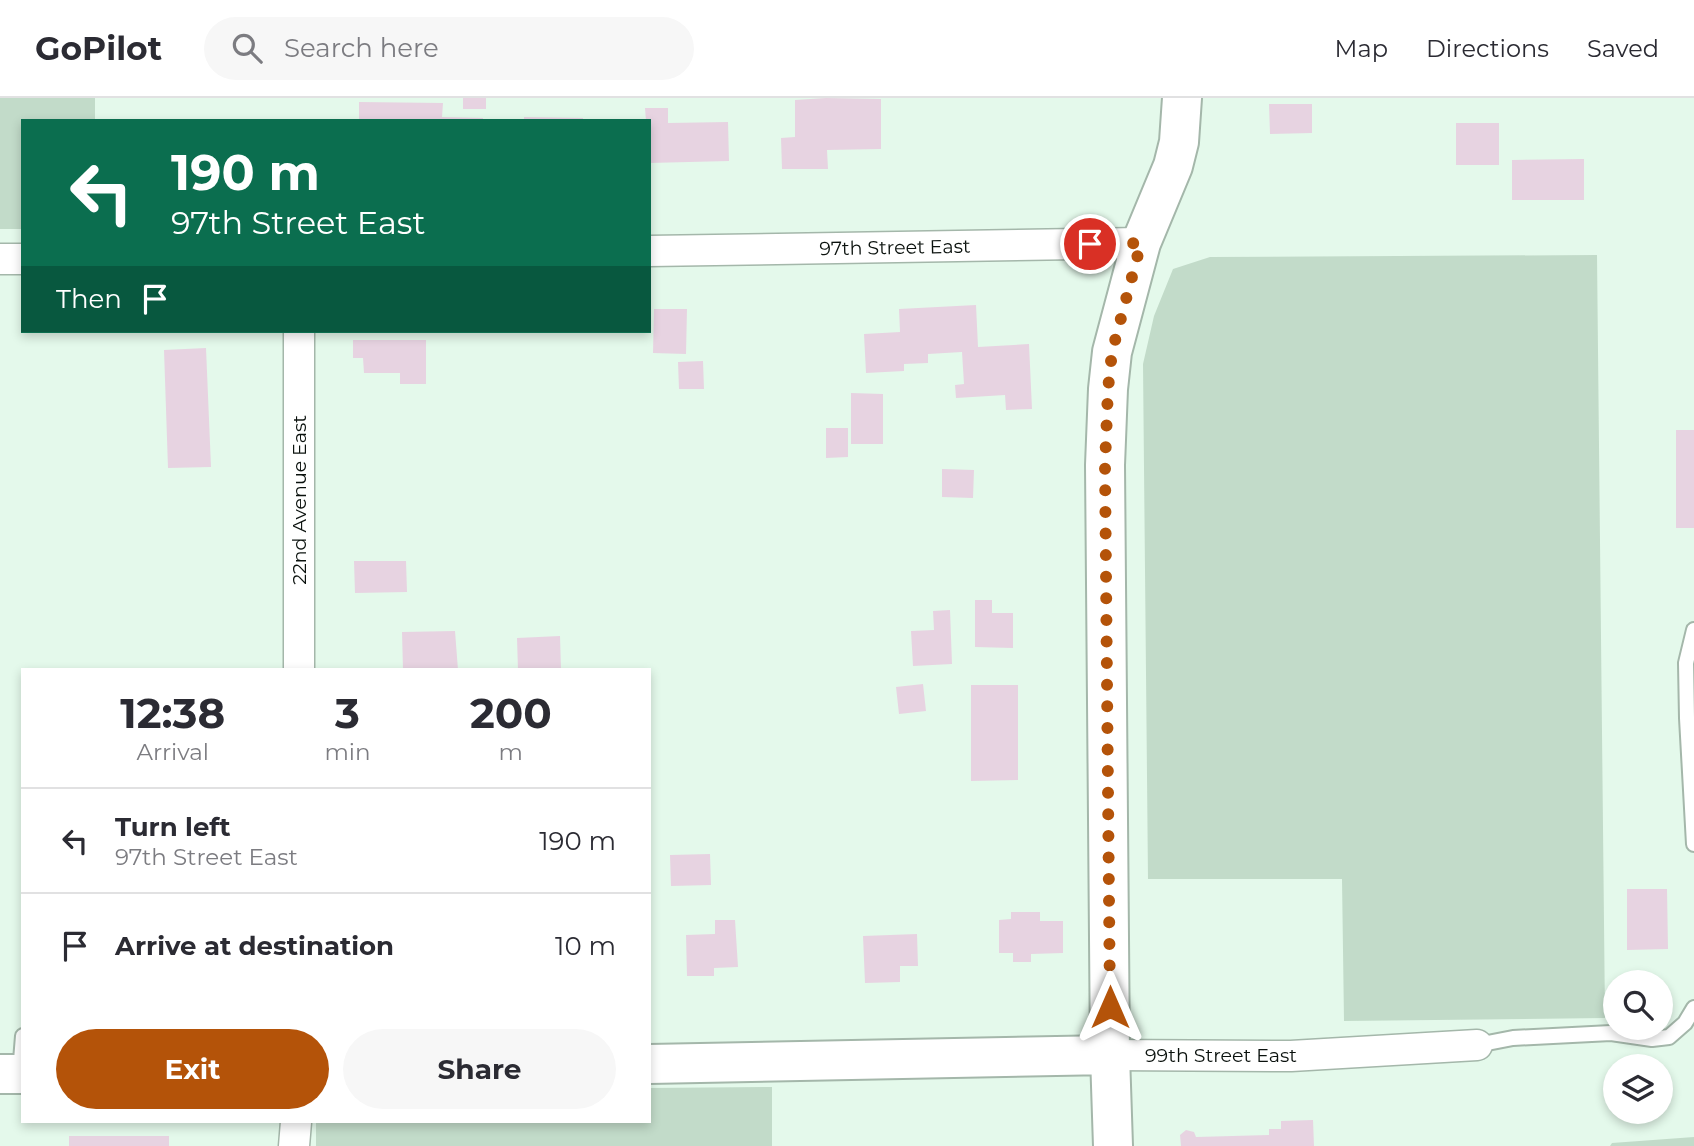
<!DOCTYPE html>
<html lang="en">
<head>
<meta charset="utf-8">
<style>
	:root { --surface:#fff; --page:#f7f7f7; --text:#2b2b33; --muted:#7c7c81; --line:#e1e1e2; --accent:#b45309 }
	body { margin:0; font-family:Montserrat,sans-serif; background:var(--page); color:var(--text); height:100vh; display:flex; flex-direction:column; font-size:26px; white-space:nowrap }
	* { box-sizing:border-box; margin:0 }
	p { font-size:23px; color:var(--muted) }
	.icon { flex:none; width:38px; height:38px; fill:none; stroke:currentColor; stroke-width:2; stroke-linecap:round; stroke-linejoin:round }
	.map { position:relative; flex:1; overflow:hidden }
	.side { position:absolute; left:21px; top:570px; width:630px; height:455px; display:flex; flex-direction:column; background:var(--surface); border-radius:0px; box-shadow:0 4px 10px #0003 }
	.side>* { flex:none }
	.top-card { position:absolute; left:21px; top:21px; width:630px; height:214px; border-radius:0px; box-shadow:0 4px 10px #0003; background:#0b6e4f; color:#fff; overflow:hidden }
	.controls { position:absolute; left:1603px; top:872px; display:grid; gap:14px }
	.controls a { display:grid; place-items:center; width:70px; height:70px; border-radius:50%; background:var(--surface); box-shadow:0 4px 10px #0003; font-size:35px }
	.pin { position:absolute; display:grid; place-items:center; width:60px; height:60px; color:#fff; margin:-30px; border:4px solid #fff; border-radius:50%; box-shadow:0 2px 7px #0007 }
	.me { position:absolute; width:77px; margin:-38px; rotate:0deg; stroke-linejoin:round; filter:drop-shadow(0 0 5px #0008) }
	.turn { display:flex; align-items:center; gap:24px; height:147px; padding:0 35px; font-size:32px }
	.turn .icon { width:91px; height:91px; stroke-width:2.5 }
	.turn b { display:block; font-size:49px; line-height:60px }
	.then { display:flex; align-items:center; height:66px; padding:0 35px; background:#0003; gap:14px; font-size:26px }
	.eta { display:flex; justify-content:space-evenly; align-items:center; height:119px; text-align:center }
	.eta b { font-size:42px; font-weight:700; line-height:49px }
	.button { display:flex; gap:14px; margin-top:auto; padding:14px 35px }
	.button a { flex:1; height:80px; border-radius:42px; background:var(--accent); color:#fff; font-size:28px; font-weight:700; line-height:80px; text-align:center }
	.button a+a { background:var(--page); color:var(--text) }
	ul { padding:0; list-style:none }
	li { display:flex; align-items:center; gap:21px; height:105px; padding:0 35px; border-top:2px solid var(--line) }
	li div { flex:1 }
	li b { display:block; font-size:26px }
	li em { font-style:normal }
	header { display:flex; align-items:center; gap:42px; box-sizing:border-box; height:98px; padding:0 35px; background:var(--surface); border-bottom:2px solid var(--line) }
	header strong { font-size:33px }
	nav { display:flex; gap:38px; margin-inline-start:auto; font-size:24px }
	.search { width:490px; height:63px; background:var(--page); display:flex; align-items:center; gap:18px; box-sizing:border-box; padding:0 24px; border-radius:38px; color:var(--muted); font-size:26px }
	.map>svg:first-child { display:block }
</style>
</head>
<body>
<header>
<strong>GoPilot</strong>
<div class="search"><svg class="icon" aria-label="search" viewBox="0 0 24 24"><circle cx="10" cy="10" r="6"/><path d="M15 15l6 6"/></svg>Search here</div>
<nav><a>Map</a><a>Directions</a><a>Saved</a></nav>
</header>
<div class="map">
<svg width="1694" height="1048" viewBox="0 0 1694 1048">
	<rect width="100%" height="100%" fill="#e4f9eb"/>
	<path fill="#c2dbc9" d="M0,0H95V23H23V131H0Z
		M1597,157L1605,920L1344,923L1342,781H1148L1143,266L1154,218L1173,171L1210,159Z
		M772,989V1048H316V1024H649V990Z
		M1694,1039V1048H1610L1612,1045Z"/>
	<path fill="#e7d3e1" d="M463,0H486V11H463Z
		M826,0L881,1V51L827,52L828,71H782L781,40L795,39V2Z
		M359,4L443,5L442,19L483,20V23H359Z
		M1269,6H1312V35L1270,36Z
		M645,10H668V25L728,24L729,63L649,65V23H646Z
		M524,19L583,20V23H524Z
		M1456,25H1499V67H1456Z
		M1584,61V102H1512V62Z
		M976,207L978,249L1029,246L1032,311L1006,312L1005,297L956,300L955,287L964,286L962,254L928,256V265L904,266V273L866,275L864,236L900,234L899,211Z
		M654,211H687L686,256L653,255Z
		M353,242H426V286H400V275H364L363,260H353Z
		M206,250L211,369L168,370L164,252Z
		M703,263L704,291H679L678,264Z
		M851,295L883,296V346H851Z
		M826,330H848V359L826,360Z
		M1676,332H1694V430H1676Z
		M942,371L974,372L973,400L942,399Z
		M354,463H406L407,494L355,495Z
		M975,502H992V515H1013V550L975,549Z
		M950,512L952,566L913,568L911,533L934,532L933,513Z
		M455,533L458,572H403L402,534Z
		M560,538L561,572H518L517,540Z
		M923,586L926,613L899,616L896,589Z
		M971,587H1018V682L971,683Z
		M710,756L711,787L671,788L670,757Z
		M1627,791H1667L1668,851L1627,852Z
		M1011,814H1040V823H1063V855L1031,856V864H1013V855H999V822L1011,821Z
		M715,822H735L738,869L714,870V878H687L686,837L715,836Z
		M917,836L918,868H900V884L865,885L863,838Z
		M1313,1022L1314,1048H1181L1180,1037L1186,1032L1194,1034L1196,1039L1269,1037V1031H1281V1023Z
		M69,1038H169V1048H69Z"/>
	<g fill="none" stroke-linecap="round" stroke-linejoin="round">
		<defs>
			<path id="lane" d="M1694,532L1686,565L1687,620L1694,746
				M1477,947L1513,940L1611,935L1652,941L1669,939L1685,925L1694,910
				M20,975L23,938"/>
			<path id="street" d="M649,153L1141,145
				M0,161H23
				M299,233V572
				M1110,957L1291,958L1477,947
				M294,1048L296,1024"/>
			<path id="secondary" d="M649,966L1110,957
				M0,976H23
				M1113,1048L1110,957L1105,367L1108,291L1112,254L1141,145L1173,68L1179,44L1182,0"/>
		</defs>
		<use href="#lane" stroke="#a4b7aa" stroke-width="18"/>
		<use href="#street" stroke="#a4b7aa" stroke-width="33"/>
		<use href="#secondary" stroke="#a4b7aa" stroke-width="42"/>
		<use href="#lane" stroke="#fff" stroke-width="14"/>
		<use href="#street" stroke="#fff" stroke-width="30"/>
		<use href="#secondary" stroke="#fff" stroke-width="38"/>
	</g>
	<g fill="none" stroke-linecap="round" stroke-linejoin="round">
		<path stroke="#b45309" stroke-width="12" stroke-dasharray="0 21.6" d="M1090,146L1141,145L1112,254L1108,291L1105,367L1110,909"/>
	</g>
	<g text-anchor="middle" stroke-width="5" stroke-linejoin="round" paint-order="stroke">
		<g font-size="19" fill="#0a110d" stroke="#fff">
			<text transform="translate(895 149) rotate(-1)" y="7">97th Street East</text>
			<text transform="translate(299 402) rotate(-90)" y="7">22nd Avenue East</text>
			<text x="1221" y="964">99th Street East</text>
		</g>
	</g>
</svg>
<div class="controls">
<a><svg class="icon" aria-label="search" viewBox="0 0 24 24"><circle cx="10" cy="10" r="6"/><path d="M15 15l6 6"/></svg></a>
<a><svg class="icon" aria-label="layers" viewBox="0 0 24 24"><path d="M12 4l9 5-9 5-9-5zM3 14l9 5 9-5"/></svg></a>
</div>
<div class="pin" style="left:1090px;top:146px;background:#d93025"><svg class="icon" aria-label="arrive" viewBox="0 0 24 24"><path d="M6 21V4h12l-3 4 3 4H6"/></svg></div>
<svg class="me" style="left:1110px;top:909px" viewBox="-20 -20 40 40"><path d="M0-17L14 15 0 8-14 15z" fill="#b45309" stroke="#fff" stroke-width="4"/></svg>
<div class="top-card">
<div class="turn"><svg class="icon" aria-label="left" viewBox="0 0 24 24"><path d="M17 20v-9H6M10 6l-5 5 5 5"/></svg><div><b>190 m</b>97th Street East</div></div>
<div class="then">Then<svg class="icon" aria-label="arrive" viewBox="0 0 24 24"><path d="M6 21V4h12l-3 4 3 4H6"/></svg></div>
</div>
<section class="side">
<div class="eta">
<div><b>12:38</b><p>Arrival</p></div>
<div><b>3</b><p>min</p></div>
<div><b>200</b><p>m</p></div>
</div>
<ul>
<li><svg class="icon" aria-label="left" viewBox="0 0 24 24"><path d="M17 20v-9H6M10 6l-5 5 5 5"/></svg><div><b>Turn left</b><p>97th Street East</p></div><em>190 m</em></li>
<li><svg class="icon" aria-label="arrive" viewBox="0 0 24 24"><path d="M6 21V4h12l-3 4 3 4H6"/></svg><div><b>Arrive at destination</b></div><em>10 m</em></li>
</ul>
<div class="button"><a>Exit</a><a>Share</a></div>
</section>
</div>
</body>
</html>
